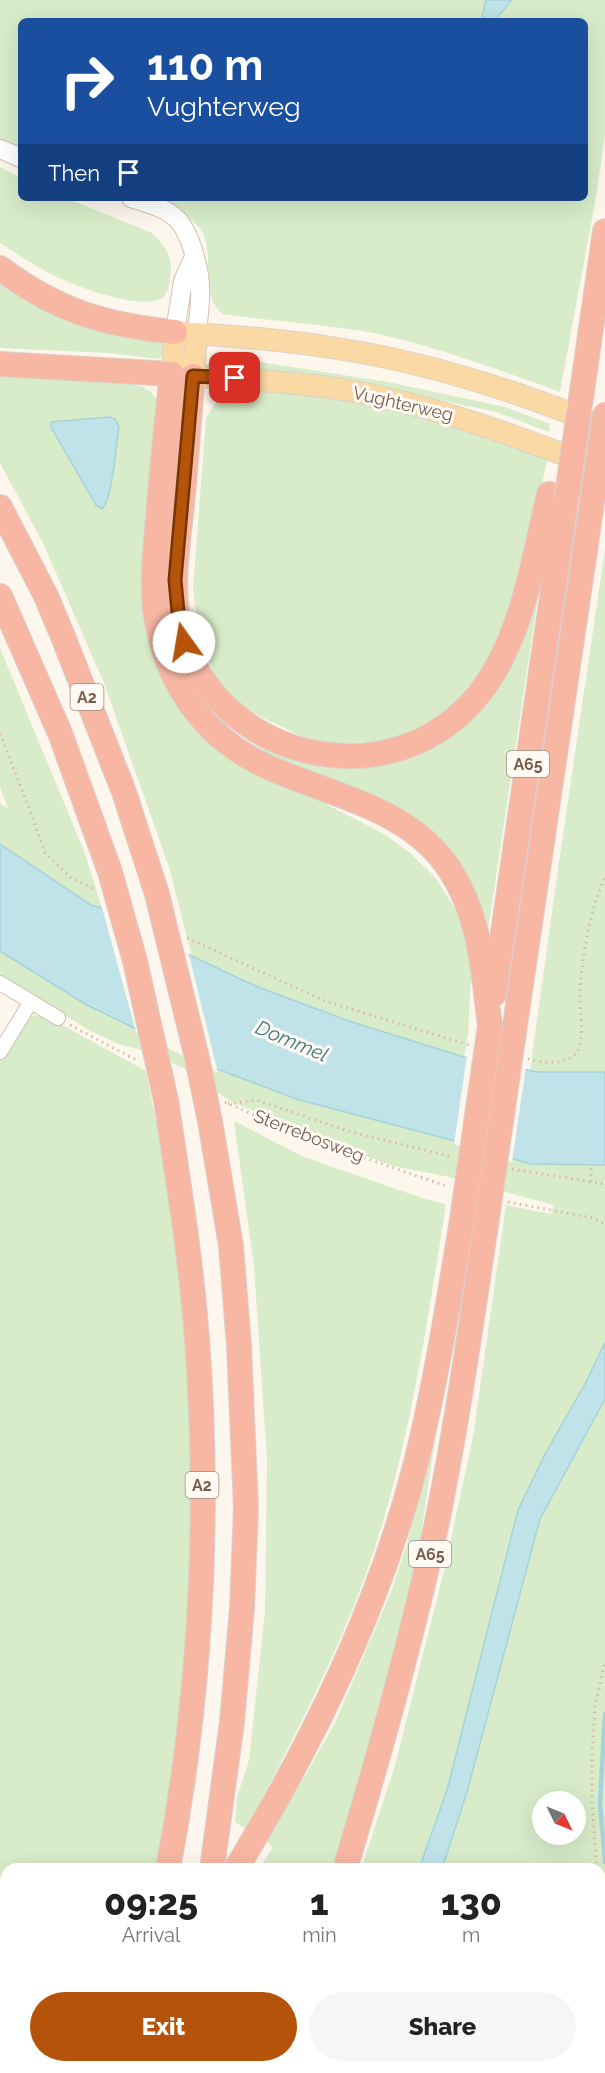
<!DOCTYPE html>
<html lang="en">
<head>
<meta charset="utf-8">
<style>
	:root { --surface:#fff; --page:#f6f6f6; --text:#222; --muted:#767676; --accent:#b45309 }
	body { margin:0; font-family:Raleway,sans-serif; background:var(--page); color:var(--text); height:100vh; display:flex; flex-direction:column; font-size:22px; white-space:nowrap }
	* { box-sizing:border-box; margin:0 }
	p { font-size:20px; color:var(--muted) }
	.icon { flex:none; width:33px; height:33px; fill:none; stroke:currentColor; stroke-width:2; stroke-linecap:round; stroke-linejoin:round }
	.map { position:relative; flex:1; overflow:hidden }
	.drawer { position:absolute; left:0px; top:1863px; width:606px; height:210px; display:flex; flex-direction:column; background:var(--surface); border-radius:18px 18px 0 0; box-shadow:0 6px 24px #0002 }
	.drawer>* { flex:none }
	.banner { position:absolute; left:18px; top:18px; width:570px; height:183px; border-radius:9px; box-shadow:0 6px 24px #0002; background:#1a4fa0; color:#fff; overflow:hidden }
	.needle { width:39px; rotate:133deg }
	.tools { position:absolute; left:532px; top:1791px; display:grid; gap:12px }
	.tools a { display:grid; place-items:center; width:54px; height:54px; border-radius:50%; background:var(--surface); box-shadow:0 6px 24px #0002; font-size:30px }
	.pin { position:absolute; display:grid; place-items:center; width:51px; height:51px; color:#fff; margin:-26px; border-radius:12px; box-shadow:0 3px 9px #0006 }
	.me { position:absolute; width:66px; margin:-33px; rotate:347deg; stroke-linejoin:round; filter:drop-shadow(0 0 4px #0008) }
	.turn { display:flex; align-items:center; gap:21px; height:126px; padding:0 30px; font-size:27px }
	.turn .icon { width:78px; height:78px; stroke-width:2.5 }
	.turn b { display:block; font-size:42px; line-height:51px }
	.then { display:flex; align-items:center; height:57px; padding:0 30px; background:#0003; gap:12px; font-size:22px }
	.eta { display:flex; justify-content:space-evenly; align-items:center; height:102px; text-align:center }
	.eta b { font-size:36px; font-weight:800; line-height:42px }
	.button { display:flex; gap:12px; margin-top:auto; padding:12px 30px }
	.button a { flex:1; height:69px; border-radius:36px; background:var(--accent); color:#fff; font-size:24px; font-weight:800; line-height:69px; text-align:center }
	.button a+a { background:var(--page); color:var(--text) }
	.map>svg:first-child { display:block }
</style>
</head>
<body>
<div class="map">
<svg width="605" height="2073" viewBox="0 0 605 2073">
	<rect width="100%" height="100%" fill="#fdf6ec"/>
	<path fill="#d8ecc9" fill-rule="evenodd" d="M0,0H486L482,16L487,21H21V150L0,141Z
		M512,0H605V135L596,197L560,392C498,370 436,346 373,333C323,324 273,321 223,314C197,295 218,251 199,227C186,212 168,205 151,198H585V21H489L496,19Z
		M0,167L21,178V198H66L152,233C165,245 174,258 170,277C169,284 169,293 162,298C141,310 84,289 64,280C42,271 21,256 0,243Z
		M0,279L162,344L165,348L163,356L159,359L108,353L0,348Z
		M224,359L254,361L388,382L505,407L550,424L549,432L496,412L387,389L213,367L211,364L213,361Z
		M0,373L108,381L141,386L151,392L158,402L173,688L299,790L384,834L409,852L435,877L461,918L472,964L468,1033L464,1057C395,1036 325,1015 259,988C236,978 214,967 192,957L169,867L104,683L43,543L0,463ZM109,417L116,420L119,427C117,444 112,498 102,509L96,505L51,427V422Z
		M243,390C339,393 460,419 547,460C541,490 535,519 528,549C526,562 524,576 520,589C507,631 484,671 454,703C420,739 357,751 310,739C298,736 287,729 276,724C258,716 237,704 224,688C202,661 197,622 193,589L206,419C215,401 223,394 243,390Z
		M605,549V1072H538L530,1071L557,876Z
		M541,577L487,937L456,867L262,750L244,736L297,758L449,730Z
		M0,648L84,851L102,908L91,905L0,844V803L8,809L0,787Z
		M0,951L85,1004L217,1069L296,1098L455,1141L605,1165V2073H289L291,2067H600V1869H361L394,1769L444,1571L473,1437L506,1205L551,1214L554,1205L449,1177L393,1166L336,1145L230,1101L182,1067L138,1049L121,1045L90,1031L0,974ZM543,1802H576V1834H543Z
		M34,1015L46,1016L146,1071L168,1181L191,1345L192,1553L181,1707L158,1869H6V2003L0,1999V1057L21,1023Z
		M234,1121L304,1157L425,1199L446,1204C426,1330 408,1459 364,1579C332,1666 289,1747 246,1829L235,1822L237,1797L249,1760L265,1612L267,1461L254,1267Z
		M437,1427L419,1548L409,1598L333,1869H259L273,1847L265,1840L306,1774L334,1725L391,1592L407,1544Z
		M6,2067H69L63,2073H2Z
		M190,2067H263L260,2073H188Z"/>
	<path fill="#bfe3e8" stroke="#a5d3da" stroke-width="1.5" d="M486,0H512L496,19L487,21L482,16Z
		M110,417L116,420L119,427C116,444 113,498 102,509L96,505L51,427V422Z
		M0,844L91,905L102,908L149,936L258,987L352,1022L464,1057L538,1072H605V1165L530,1164L455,1141L296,1099L217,1069L85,1004L0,951Z
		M605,1342V1399L540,1519L467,1792L442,1869H419L447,1790L518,1510L545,1454L586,1382Z"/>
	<path fill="#fdf6ec" d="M101,904L151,933L188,951L218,1073L136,1032Z
		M467,1055L526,1067L512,1162L454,1144Z"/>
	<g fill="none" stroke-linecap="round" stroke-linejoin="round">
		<path stroke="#a5d3da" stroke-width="4.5" d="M605,1714L600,1803L605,1862"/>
		<defs>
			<path id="street" d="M0,983L58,1018
				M0,1052L30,1003
				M0,2010L6,2015
				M0,2061L6,2053"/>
			<path id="secondary" d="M0,149L21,158
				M131,198C146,203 165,207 177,219C190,232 200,269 200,288C201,303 198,319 197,334
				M175,332L183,281L194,257"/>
			<path id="primary" d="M193,376L197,334
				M605,427C517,391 428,362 334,348C281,339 228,336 175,332L172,374C228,379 284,380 340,389C432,404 518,437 605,470"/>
			<path id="highway" d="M0,268C57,311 105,325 175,332
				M0,364L172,374C166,422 162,470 158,518C155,555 150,591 158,627C170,689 209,741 268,767C331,796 409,807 450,870C481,917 483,972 490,1026
				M193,376C189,415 187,454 183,494C179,542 167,595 184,642C228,765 396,798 479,694C523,638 533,561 549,494
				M579,412L605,231
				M0,507L46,596L64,639L124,792L157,894
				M0,596L60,733L110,872
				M494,994L566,501
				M514,1032L591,510
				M166,1100C178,1180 191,1259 197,1339C210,1515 201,1695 168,1869
				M210,1121L231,1246L239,1346L246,1508L242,1608L232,1722L212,1869
				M236,1869C314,1740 380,1606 417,1459C436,1382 448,1304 461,1226
				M345,1869C379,1756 411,1643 436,1527C456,1430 470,1331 485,1232
				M86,2073L91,2067
				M121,2073L123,2067
				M163,2073L165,2067
				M272,2073L275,2067"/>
		</defs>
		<use href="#street" stroke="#d1beb0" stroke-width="16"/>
		<use href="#secondary" stroke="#d6c0b0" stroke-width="20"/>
		<use href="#primary" stroke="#dad1cd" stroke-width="23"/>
		<use href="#highway" stroke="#dad1cd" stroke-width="26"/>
		<path stroke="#d9b8a5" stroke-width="3" stroke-dasharray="1.5 4.5" stroke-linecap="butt" d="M0,734L29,808L45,853L71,878L96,890
			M187,938L325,1001L469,1045
			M70,1025L138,1061
			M528,1059C543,1063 564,1066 576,1053C586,1041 579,1009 580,994C582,954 589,914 605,877
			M225,1102L304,1137L449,1187
			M228,1104L256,1100L351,1132L453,1157
			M512,1169L605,1184
			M591,1182V1165
			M508,1202L593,1218L605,1224
			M597,1869L592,1803V1757L595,1707L605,1660
			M600,1889L605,1914"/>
		<use href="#street" stroke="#fff" stroke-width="14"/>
		<use href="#secondary" stroke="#fff" stroke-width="18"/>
		<use href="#primary" stroke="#fbd9a5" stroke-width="21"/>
		<use href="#highway" stroke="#f7b7a3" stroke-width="24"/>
		<defs>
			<path id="highway-bridge" d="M566,501L579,412
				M591,510L605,414
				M110,872L135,961L166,1100
				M157,894L197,1058L210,1121
				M461,1226L490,1026
				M485,1232L514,1032"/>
		</defs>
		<use href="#highway-bridge" stroke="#dad1cd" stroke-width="26" stroke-linecap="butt"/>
		<use href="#highway-bridge" stroke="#f7b7a3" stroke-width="24"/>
	</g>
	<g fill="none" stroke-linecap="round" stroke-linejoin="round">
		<defs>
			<path id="route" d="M184,642L179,622L175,580L193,376L235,378"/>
		</defs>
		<use href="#route" stroke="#753606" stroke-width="15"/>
		<use href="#route" stroke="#b45309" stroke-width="10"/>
	</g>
	<g text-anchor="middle" stroke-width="6" stroke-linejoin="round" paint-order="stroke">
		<g fill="#fffaf3" stroke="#a28b7f" stroke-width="1.5">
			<rect x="70.5" y="684" width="33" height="26" rx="4.5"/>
			<rect x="507" y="751" width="42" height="26" rx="4.5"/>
			<rect x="185.5" y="1472" width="33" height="26" rx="4.5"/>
			<rect x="409" y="1541" width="42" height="26" rx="4.5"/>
		</g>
		<g font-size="16" font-weight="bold" fill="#7a5c4d">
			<text x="87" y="703">A2</text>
			<text x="528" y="770">A65</text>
			<text x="202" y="1491">A2</text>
			<text x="430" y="1560">A65</text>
		</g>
		<g font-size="18" fill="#7a5c4d" stroke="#fffaf3">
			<text transform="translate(403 404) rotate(13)" y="6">Vughterweg</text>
			<text transform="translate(309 1136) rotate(21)" y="6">Sterrebosweg</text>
		</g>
		<g font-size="20" font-style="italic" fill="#437c86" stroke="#fffaf3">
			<text transform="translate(292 1041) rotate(23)" y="7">Dommel</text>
		</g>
	</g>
</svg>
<div class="tools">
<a><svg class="needle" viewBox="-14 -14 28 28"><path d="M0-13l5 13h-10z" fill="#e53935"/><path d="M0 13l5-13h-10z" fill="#767676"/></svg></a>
</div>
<div class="pin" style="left:235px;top:378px;background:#d93025"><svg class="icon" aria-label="arrive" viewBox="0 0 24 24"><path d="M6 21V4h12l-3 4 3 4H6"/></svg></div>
<svg class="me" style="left:184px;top:642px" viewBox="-20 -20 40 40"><circle r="19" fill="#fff"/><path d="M0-13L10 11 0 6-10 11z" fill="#b45309"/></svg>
<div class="banner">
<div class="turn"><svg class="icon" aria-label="right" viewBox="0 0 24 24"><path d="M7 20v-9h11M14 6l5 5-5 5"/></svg><div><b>110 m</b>Vughterweg</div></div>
<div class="then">Then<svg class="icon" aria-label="arrive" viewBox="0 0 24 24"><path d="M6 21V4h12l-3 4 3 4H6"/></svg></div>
</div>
<section class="drawer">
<div class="eta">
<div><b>09:25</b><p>Arrival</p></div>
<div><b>1</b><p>min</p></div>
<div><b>130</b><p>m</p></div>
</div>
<div class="button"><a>Exit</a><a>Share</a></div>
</section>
</div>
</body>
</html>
